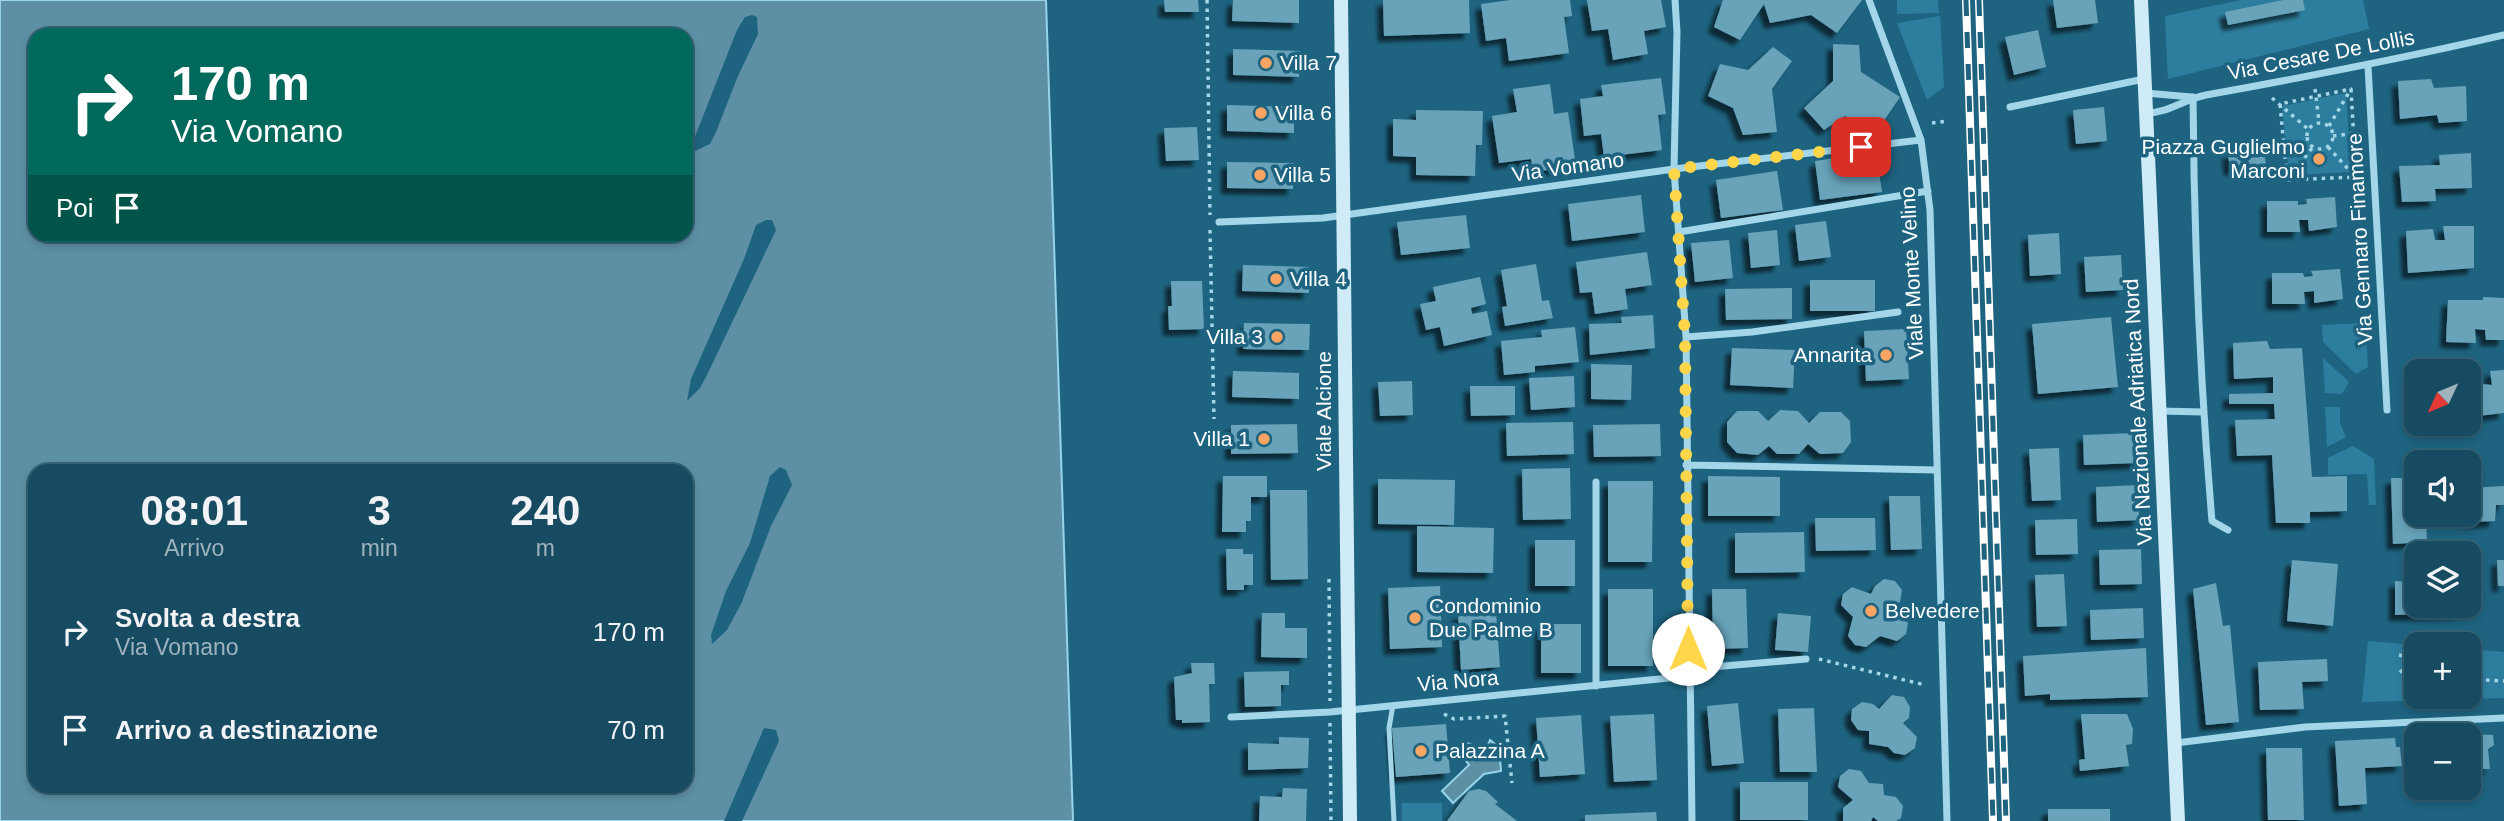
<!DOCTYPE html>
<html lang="it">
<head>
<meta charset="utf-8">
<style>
	:root { --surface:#164b61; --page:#23556a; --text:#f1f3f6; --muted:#9eb3bd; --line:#356376 }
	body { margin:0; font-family:Helvetica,sans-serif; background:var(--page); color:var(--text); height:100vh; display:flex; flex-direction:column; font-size:26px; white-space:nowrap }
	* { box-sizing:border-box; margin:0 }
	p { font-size:23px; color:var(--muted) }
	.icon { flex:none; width:38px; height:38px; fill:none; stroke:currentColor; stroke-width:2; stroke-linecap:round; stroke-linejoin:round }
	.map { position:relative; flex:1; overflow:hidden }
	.drawer { position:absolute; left:28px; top:464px; width:665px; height:329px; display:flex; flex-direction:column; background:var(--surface); border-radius:21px; box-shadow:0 4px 10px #0003,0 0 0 2px var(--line) }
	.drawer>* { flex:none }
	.top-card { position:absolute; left:28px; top:28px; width:665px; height:214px; border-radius:21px; box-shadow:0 4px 10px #0003,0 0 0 2px var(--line); background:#00695c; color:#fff; overflow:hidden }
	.needle { width:46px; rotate:226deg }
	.buttons { position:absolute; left:2404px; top:359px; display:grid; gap:14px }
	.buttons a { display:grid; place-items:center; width:77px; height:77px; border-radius:14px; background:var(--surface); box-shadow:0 4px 10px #0003,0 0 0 2px var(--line); font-size:35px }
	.pin { position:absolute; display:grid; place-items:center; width:60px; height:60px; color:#fff; margin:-30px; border-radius:14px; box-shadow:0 4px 10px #0006 }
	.me { position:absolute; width:77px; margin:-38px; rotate:0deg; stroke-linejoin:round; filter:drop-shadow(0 0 5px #0008) }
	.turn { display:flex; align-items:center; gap:24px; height:147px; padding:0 28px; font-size:32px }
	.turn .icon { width:91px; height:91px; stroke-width:2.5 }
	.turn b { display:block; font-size:49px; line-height:60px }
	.then { display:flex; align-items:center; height:66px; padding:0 28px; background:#0003; gap:14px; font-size:26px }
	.eta { display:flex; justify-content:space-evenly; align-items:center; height:119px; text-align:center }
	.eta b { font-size:42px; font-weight:700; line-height:49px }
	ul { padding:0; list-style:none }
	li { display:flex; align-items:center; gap:21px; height:98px; padding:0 28px }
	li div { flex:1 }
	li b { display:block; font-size:26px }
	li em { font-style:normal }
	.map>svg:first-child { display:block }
</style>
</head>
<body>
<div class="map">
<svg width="2504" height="821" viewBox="0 0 2504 821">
	<defs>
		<filter id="shadow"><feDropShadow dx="-6" dy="6" stdDeviation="2" flood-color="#0009"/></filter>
	</defs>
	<rect width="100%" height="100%" fill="#1e6481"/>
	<path fill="#2d7e9e" d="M1897,0H1938L1939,13L1897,14Z
		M2241,0H2363L2369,29L2168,79L2165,16Z
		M1940,16L1944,87L1927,100L1897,23Z
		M2346,93L2351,172L2289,175L2282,106Z
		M2365,323L2368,367L2356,374L2323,342L2322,325Z
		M2323,358L2349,382L2342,394L2325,393Z
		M2325,407H2340V423L2346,437L2327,447Z
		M2353,446L2374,459L2376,505H2369L2367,474L2328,475V458Z
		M2368,641L2417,645V696H2469V649L2504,652V698L2362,702Z
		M1402,803H1442V821H1402Z"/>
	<path fill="#5d90a4" stroke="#96d4eb" stroke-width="2" fill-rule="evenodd" d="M0,0H1046L1073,821H0ZM35,35H686V234H35ZM35,471H686V786H35Z
		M1490,740L1499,747L1501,771L1484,774L1453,803L1442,791L1469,765L1459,751L1464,742L1473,745L1479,758L1484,754Z"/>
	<path fill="#1e6481" d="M752,15L757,17L758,34L738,76L716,132L710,144L695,151L694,139L737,30L745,17Z
		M766,220H772L776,230L707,375L700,388L687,401L691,379L744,259L756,225Z
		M780,467L786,470L792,485L771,526L742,602L727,630L712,644L711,635L726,591L750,543L770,476Z
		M764,728L776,730L779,741L742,821H724Z"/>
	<path fill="#68a3ba" filter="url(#shadow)" d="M1164,0H1198L1199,12H1165Z
		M1233,0H1299V23L1232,21Z
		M1383,0H1469L1470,33L1384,36Z
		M1510,0H1570L1572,16L1564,17L1569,53L1509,61L1506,38L1486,41L1481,4Z
		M1587,0H1661L1666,27L1644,31L1648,54L1613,60L1608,29L1592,31Z
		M1723,0H1862L1837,33L1811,15L1770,23L1764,4L1740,40L1714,27Z
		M2053,0H2095L2098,23L2057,28Z
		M2283,0H2303L2305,10L2228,25L2225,12Z
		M2038,30L2046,67L2014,75L2005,37Z
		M1833,44L1859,45L1861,72L1900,97L1877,131L1845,116L1824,130L1804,108L1833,81Z
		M1773,47L1792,61L1772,89L1777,132L1743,135L1733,108L1708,96L1720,64L1748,70Z
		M1233,49L1300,51L1299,77L1233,75Z
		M1661,78L1666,114L1658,115L1662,150L1604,157L1601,134L1584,136L1580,99L1603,96L1601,85Z
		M2431,79L2434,88L2466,86L2467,121L2439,123L2437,115L2400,119L2398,81Z
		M1550,84L1554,114L1568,112L1576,166L1533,172L1531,159L1499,163L1492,116L1517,112L1513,89Z
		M1227,105L1294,107V133L1227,131Z
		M2104,107L2107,141L2076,144L2073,110Z
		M1416,110L1483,111L1482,145H1476L1475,176L1416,175V157L1393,156V119L1416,120Z
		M1197,127L1199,160L1166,161L1164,128Z
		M2264,149L2266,166L2230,170L2228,153Z
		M1876,152L1882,192L1820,200L1815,161Z
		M2471,153L2472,188L2435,189L2436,201L2402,202L2399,166L2440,165L2439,155Z
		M1227,162L1294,163L1293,189L1227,188Z
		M1777,171L1783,210L1721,218L1716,180Z
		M1641,195L1645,232L1572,241L1568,204Z
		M2335,197L2337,227L2309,231L2308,220H2299L2300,232H2267V201H2298V205L2307,204L2306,199Z
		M1466,215L1470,248L1401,255L1397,222Z
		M1826,221L1831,257L1799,261L1795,225Z
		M2443,226H2474V268L2408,273L2406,231L2433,229L2435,240H2445Z
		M1777,230L1780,265L1751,268L1748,233Z
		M2059,233L2061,274L2030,276L2028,235Z
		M1729,240L1733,278L1695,282L1691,243Z
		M1647,252L1652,285L1625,289L1628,309L1595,314L1592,292L1580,293L1576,262Z
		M2121,255L2123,290L2086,292L2084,257Z
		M1536,264L1542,301L1549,300L1553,318L1505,326L1502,307L1507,306L1501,270Z
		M1243,265L1309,267V293L1242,291Z
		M2340,269L2343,299L2314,303V291L2304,292L2305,304H2272V273H2303L2304,277L2313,276L2311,271Z
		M1480,277L1486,304L1471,308L1472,314L1487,311L1492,335L1444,346L1440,327L1426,330L1420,304L1436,301L1433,287Z
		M1810,280H1875V311H1810Z
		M1171,281H1202L1204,329L1169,330L1168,306H1172Z
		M1792,288V319L1726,320L1725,289Z
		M2483,297L2504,298V340H2486L2485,330L2475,329L2476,343L2446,342L2448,300H2483Z
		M1653,315L1655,348L1590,355L1589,324L1622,323L1621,317Z
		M2111,317L2118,387L2038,394L2032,324Z
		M1244,323L1310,324L1309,350L1243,349Z
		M1575,327L1579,362L1535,366V372L1504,375L1501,341L1542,337L1541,330Z
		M1906,329L1909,379L1866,381L1864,331Z
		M2267,341L2270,349L2302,348L2312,477L2347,476V511L2310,512V523H2276L2272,455L2237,456L2235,420L2275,419L2274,404H2229V394L2273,393V377L2234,379L2233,343Z
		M1732,348L1795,350L1793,388L1730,385Z
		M1591,364L1632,365L1631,400L1591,399Z
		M2504,370V413L2469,417V374H2480L2482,384L2492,385L2490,371Z
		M1233,371L1299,373V399L1232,397Z
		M1574,376L1575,407L1531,410L1529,378Z
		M1412,381L1413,415L1380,416L1378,382Z
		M1470,386H1515V415L1471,416Z
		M1780,410L1798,411L1809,423L1820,412H1841L1850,421L1851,442L1843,453L1820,454L1808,444L1799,454H1777L1769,446L1758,455L1737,453L1727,442V422L1737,411H1758L1768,421Z
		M1573,422L1574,454L1507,456L1506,423Z
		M1297,424L1298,453L1231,454V425Z
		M1660,424L1661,456L1594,457L1593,425Z
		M2135,433L2137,463L2084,465L2083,435Z
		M2059,448L2061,500L2032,501L2029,449Z
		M1570,468L1571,519L1523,520L1522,469Z
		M1223,476H1267V497H1251V521H1246V532H1222Z
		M1708,476L1780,477V516H1708Z
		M2391,478H2417V501H2410L2411,516L2426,517L2427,542L2393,544Z
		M1378,479L1455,480L1454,525L1378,524Z
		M1608,481H1653L1652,562H1608Z
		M2138,485L2139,520L2097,522L2096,487Z
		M2504,486V505H2496L2495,521L2469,522V488Z
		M1270,490H1307L1308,579L1271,580Z
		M1889,496H1920L1922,549L1891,550Z
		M1815,518H1875L1876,550L1816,551Z
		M2077,519L2078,554L2036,555L2035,520Z
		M1417,526L1494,528L1493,573L1417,572Z
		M1804,532L1805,572L1735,573V533Z
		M1535,540H1575V586H1535Z
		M1226,549H1243V554H1253V585H1244V590H1227Z
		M2141,549L2142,584L2100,585L2099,550Z
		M2292,560L2338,564L2333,626L2287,621Z
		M2497,560H2504V586H2498Z
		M2064,574L2067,626L2037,627L2035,575Z
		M1884,579L1895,581L1902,590L1900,602L1893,608L1908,623L1906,634L1897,641L1880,636L1866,647L1855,645L1848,636L1853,617L1841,605L1843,594L1852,587L1871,594L1875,586Z
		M2395,581L2417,582V606H2460L2461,613L2395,615Z
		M2216,583L2223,626L2230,625L2239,722L2206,725L2193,589Z
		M1440,586L1442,647L1390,649L1388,588Z
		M1608,589H1653V666H1608Z
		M1712,589H1746L1748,648L1713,649Z
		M2143,608L2144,638L2091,640L2090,610Z
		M1496,612L1500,667L1461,670L1458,614Z
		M1262,613H1285V628H1307V658L1261,657Z
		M1778,613L1811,616L1808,652L1775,650Z
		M1541,624H1581V673H1541Z
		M2146,648L2148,697L2050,700V694L2025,696L2023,656Z
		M2327,659L2328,681L2302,682L2304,709L2260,710L2258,662Z
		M1191,663H1214L1215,684H1209L1210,722L1182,723V720H1176L1174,677L1192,673Z
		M1289,671V685H1281V706L1245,707L1244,672Z
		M1892,695L1904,697L1910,707L1909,718L1903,723L1917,737L1915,748L1905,755L1894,753L1888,747L1869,744V731L1858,730L1851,720L1852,709L1862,702L1873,704L1879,709Z
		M1738,703L1744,763L1712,766L1707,706Z
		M1814,708L1817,772H1780L1778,709Z
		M1654,714L1657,780L1614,782L1610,716Z
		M2081,714H2127L2133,729L2132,744L2126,745L2129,766L2080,771L2079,760L2085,759Z
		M1581,715L1585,774L1540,777L1536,718Z
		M1446,724L1450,773L1396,777L1392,728Z
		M2469,734L2493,735L2494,745L2488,749L2490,769H2469Z
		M1279,737L1309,738L1308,768L1248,770V743L1279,744Z
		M2395,738L2396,747H2400L2402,766L2365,768L2367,804L2339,806L2335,741Z
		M2266,748H2302L2304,820H2268Z
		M1849,769L1861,771L1869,783L1883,784L1884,795L1896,797L1903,806L1901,818L1896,821H1878L1873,817L1871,821H1843V808L1853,800L1838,787L1840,776Z
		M1740,782H1808V820H1740Z
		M1283,788L1307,789L1306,821H1259L1260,796L1282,797Z
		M1479,789L1486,791L1498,802L1495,804L1517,821H1447L1469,791Z
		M2048,809H2110V821H2048Z
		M1656,812L1657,821H1585V815Z"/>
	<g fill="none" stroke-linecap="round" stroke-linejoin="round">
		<path stroke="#a3d6e9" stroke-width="3.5" stroke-dasharray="3.5 5" stroke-linecap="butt" d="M1207,0L1210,215
			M2315,89L2319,122
			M2351,89L2356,177L2287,180L2280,104Z
			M2272,98L2308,129
			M2307 136a13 13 0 1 1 26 0a13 13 0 1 1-26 0Z
			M1932,123L1948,121
			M2329,126L2351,89
			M2333,136L2356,133
			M2328,147L2362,184
			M2289,178L2312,148
			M1210,230L1214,419
			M1329,579L1330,701
			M2399,655L2417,659
			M1819,659L1925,685
			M2400,670L2414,685L2415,700
			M2469,679L2504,681
			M1444,714L1454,719L1505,716L1512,783
			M1330,723L1331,821
			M2417,737V758"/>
		<path stroke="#a3d6e9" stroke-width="5" d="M1393,705L1389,728L1394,821"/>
		<path stroke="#a3d6e9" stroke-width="7" d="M1675,0L1677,32L1674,169L1686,337L1692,821
			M1869,0L1921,140L1930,210L1947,821
			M2368,66L2387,410
			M2145,93L2192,97
			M2193,97C2194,239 2200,380 2212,521L2228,530
			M2010,107L2144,79
			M2146,113C2169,113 2184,99 2206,95C2306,77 2405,58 2504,35
			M1219,222L1323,218L1674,169L1921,140
			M1679,232L1928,191
			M1686,337L1752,332L1898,312
			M2160,411L2203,412
			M1686,465L1937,470
			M1596,482V686
			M1688,669L1806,659
			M1231,717L1330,712L1689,676
			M2176,743L2305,727L2504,718"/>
		<path stroke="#ceebf7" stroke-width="14" d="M1341,0L1350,821
			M2141,0L2178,821"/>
		<defs>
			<path id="rail" d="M1966,0L1993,821
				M1979,0L2006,821"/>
		</defs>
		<use href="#rail" stroke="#fff" stroke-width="8"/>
		<use href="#rail" stroke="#1e6481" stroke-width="5" stroke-dasharray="16" stroke-linecap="butt"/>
	</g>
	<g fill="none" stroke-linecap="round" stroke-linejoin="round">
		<path stroke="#ffd54a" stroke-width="12" stroke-dasharray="0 21.6" d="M1688,649L1685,337L1674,169L1861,147"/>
	</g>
	<g fill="#f8a462" stroke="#1e6481" stroke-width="2.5">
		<circle cx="1266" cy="63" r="7"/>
		<circle cx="1261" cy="113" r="7"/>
		<circle cx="2319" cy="159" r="7"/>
		<circle cx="1260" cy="175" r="7"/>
		<circle cx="1276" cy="279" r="7"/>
		<circle cx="1277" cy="337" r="7"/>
		<circle cx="1886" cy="355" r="7"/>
		<circle cx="1264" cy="439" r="7"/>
		<circle cx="1871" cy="611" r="7"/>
		<circle cx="1415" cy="618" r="7"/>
		<circle cx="1421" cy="751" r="7"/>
	</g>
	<g text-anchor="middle" stroke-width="7" stroke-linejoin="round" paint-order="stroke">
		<g font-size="21" fill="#fff" stroke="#1e6481">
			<text transform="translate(2321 55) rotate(-11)" y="7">Via Cesare De Lollis</text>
			<text transform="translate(1568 167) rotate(-8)" y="7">Via Vomano</text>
			<text transform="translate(2360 239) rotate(-93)" y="7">Via Gennaro Finamore</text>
			<text transform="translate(1912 273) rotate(-93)" y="7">Viale Monte Velino</text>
			<text transform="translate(1324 411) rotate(-90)" y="7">Viale Alcione</text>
			<text transform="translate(2138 412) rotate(-93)" y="7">Via Nazionale Adriatica Nord</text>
			<text transform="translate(1458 681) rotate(-5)" y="7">Via Nora</text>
		</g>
		<g font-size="21" fill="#fff" stroke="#1e6481" text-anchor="start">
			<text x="1280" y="70">Villa 7</text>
			<text x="1275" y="120">Villa 6</text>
			<text x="2305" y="154" text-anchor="end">Piazza Guglielmo<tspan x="2305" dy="24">Marconi</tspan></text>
			<text x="1274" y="182">Villa 5</text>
			<text x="1290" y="286">Villa 4</text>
			<text x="1263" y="344" text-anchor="end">Villa 3</text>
			<text x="1872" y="362" text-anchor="end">Annarita</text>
			<text x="1250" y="446" text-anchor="end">Villa 1</text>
			<text x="1429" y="613">Condominio<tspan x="1429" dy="24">Due Palme B</tspan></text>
			<text x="1885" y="618">Belvedere</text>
			<text x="1435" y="758">Palazzina A</text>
		</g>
	</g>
</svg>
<div class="buttons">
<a><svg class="needle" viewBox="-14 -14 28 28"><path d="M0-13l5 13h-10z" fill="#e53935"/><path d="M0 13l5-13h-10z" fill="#9eb3bd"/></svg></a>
<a><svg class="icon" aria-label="sound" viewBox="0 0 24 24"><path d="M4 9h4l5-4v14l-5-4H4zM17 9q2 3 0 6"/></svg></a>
<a><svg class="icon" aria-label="layers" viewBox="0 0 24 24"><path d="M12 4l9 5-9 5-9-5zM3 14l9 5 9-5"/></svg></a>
<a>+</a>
<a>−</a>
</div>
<div class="pin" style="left:1861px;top:147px;background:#d93025"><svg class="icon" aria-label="arrive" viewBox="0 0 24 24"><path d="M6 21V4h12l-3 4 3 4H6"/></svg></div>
<svg class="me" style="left:1688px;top:649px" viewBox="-20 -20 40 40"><circle r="19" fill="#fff"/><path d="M0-13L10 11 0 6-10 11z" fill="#ffd54a"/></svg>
<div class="top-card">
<div class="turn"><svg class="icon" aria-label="right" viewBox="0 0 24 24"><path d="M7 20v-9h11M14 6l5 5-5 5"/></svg><div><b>170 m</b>Via Vomano</div></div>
<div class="then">Poi<svg class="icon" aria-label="arrive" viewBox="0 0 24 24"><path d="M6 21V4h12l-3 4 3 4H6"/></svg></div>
</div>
<section class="drawer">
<div class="eta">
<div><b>08:01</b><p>Arrivo</p></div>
<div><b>3</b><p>min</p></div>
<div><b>240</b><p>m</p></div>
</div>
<ul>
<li><svg class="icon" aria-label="right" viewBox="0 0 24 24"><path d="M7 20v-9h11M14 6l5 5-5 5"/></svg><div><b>Svolta a destra</b><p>Via Vomano</p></div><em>170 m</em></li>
<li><svg class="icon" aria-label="arrive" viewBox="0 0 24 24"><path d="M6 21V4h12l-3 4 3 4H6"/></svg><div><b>Arrivo a destinazione</b></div><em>70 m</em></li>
</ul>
</section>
</div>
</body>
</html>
